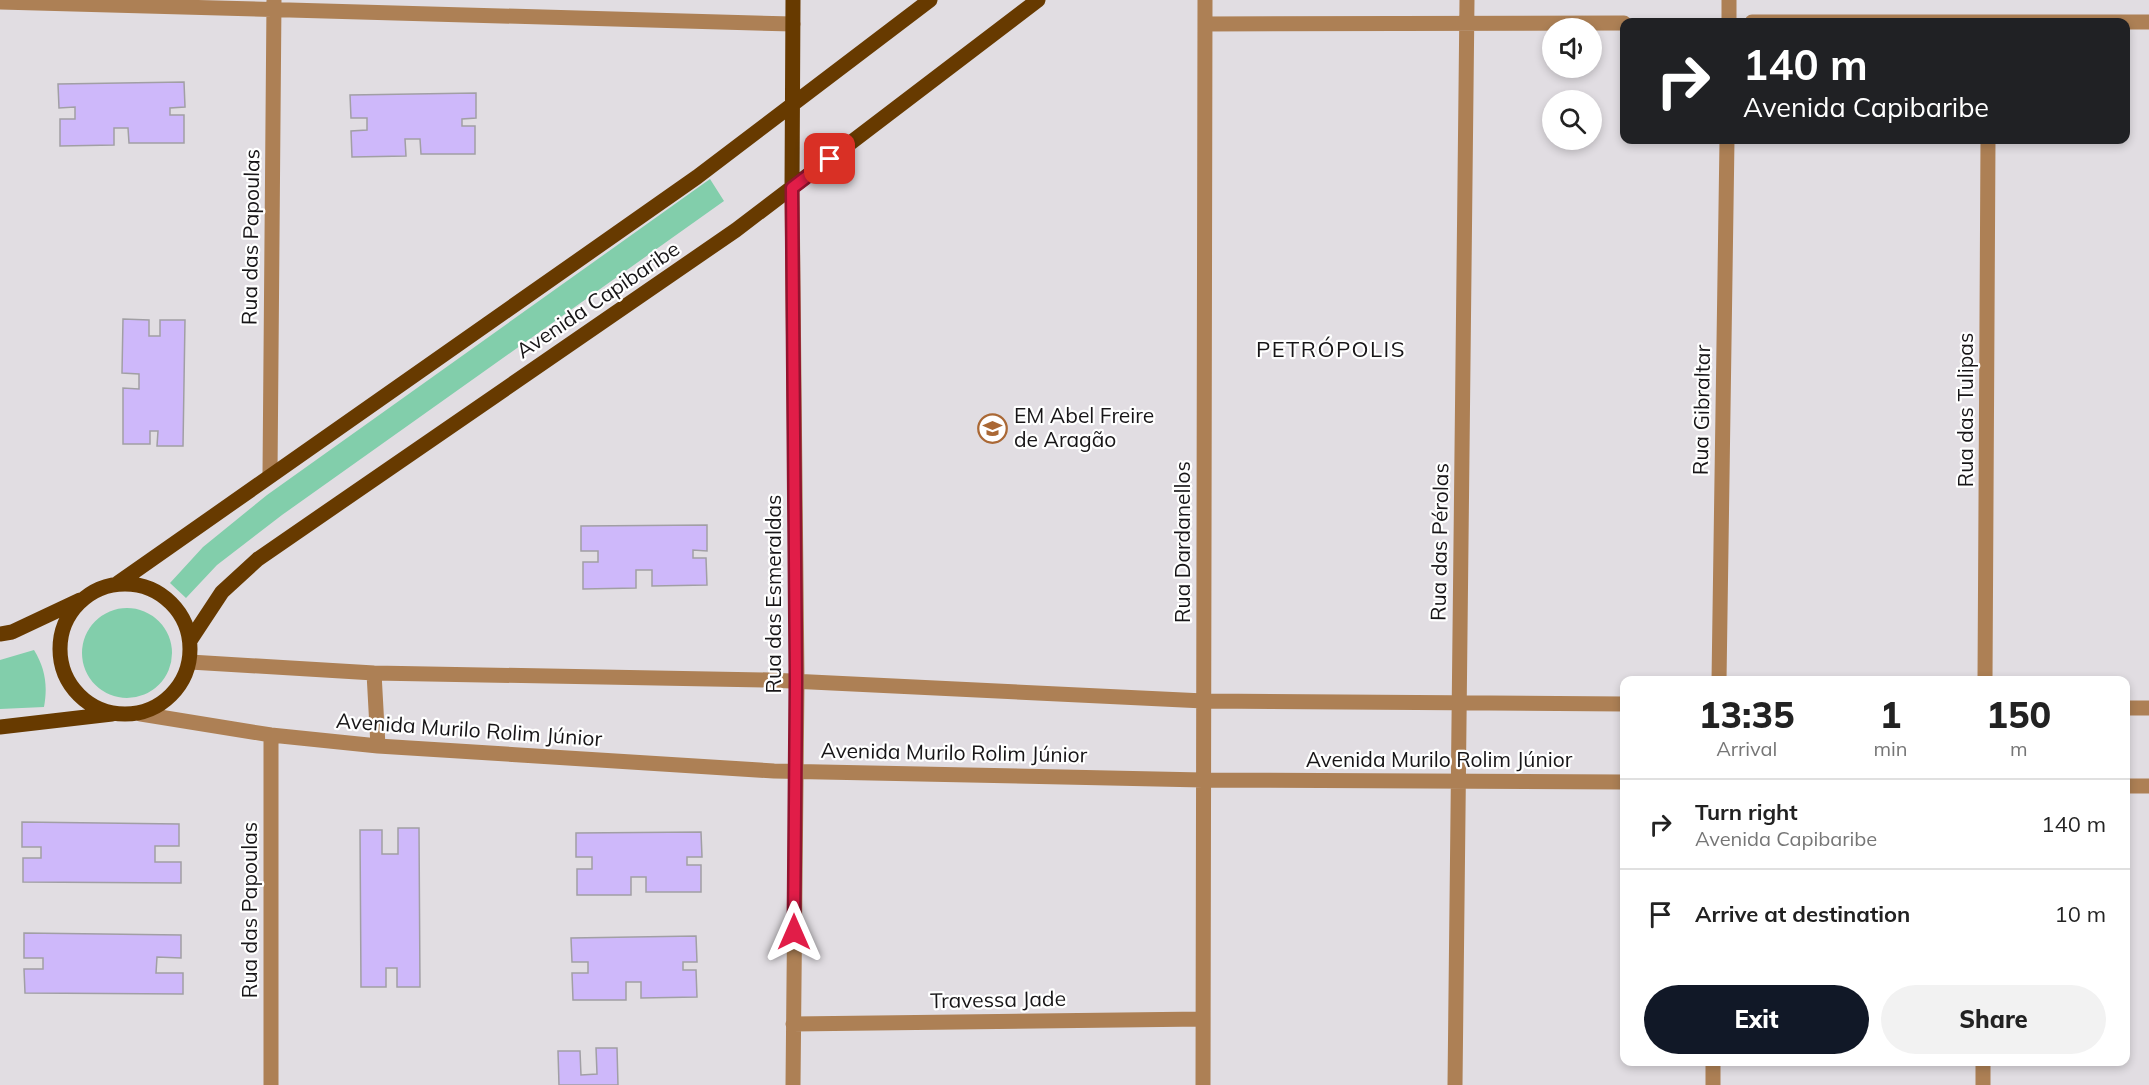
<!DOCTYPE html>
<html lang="en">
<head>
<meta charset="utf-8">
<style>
	:root { --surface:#fff; --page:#f2f2f2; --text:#222; --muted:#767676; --line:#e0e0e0; --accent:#111827 }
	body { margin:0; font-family:Mulish,sans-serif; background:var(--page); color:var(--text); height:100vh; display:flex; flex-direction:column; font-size:22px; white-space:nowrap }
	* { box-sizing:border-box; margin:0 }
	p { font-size:20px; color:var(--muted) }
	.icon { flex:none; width:33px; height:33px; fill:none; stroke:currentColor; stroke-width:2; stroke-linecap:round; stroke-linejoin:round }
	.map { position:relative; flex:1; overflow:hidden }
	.sheet { position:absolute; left:1620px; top:676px; width:510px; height:390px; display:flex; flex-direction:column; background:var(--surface); border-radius:12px; box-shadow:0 3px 9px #0003 }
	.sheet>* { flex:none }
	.hud { position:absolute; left:1620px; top:18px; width:510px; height:126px; border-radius:12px; box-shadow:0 3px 9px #0003; background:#202124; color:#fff; overflow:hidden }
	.fabs { position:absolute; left:1542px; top:18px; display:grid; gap:12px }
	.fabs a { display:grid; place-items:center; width:60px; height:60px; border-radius:50%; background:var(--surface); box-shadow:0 3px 9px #0003; font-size:30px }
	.pin { position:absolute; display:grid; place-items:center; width:51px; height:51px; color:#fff; margin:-26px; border-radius:12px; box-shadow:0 3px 9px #0006 }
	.me { position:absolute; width:66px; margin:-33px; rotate:0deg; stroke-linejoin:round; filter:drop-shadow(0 0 4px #0008) }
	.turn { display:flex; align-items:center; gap:21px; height:126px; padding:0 24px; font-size:27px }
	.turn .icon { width:78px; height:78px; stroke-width:2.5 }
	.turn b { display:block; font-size:42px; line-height:51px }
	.eta { display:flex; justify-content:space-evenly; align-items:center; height:102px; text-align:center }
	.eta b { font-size:36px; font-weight:800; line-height:42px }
	.cta { display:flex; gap:12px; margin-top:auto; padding:12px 24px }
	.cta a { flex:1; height:69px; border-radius:36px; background:var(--accent); color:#fff; font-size:24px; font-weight:800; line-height:69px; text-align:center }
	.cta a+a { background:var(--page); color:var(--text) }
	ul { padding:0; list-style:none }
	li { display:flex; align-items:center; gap:18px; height:90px; padding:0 24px; border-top:2px solid var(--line) }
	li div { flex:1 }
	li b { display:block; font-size:22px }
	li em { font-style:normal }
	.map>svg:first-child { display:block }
</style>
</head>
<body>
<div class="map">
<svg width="2149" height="1085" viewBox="0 0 2149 1085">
	<rect width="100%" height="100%" fill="#e1dde2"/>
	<path fill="#82ceab" d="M710,179L724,201L282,515L217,565L186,598L170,583L203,547L267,495Z
		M82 653a45 45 0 1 1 90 0a45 45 0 1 1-90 0Z
		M34,650C45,668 48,685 44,707L0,709V660Z"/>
	<path fill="#ceb8fa" stroke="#a19fa4" stroke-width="1.5" d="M184,82L185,107L170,108V115H184V143H129L128,128H114V145L60,146V119H75V107L59,108L58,84Z
		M476,93V118L462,119V126H475V154H421L420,139H405L406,156L352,157L351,131L367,130V118H351L350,95Z
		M123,319L149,320V336H160V320H185L183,446H157L158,431H150V444H123V388L139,389V374L122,373Z
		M707,525V551L693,550V558H706L707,585L652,586V570H636V588L583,589V562H598V551H581V526Z
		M22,822L179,824V846H155V862H181V883L23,882V858H41V847H22Z
		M398,828H419L420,987H397V968H386V987H361L360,830H382V854H398Z
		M701,832L702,857H687V865H701V892H646V877H631V895H577V869H592V857H576V833Z
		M24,933L181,935V958L157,957L156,973H183V994L25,993L24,969H43V958H24Z
		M696,936L697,962H683V970H696L697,997L641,998V982H626V1000H573L572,973H588V962H572L571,938Z
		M596,1048H617L618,1085H559L558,1051H580L581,1075L597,1074Z"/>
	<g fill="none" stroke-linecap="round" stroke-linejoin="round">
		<path stroke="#ad8055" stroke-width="15" d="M0,2L793,24
			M1729,22V0
			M1752,22H2149
			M1205,24L1624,23
			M792,188L797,681L793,1085
			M270,475L274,1
			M190,662L374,673L770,680L1204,701L1624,704
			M374,673L378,746
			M1719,681L1727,140
			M1985,681L1988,140
			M2126,708H2149
			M141,714L271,735L378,746L774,771L1203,780L1624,782
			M2126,786H2149
			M793,1024L1203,1019
			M271,1085V735
			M1203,1085L1205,0
			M1455,1085L1467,0
			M1713,1085V1062
			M1983,1085V1062"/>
		<path stroke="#673a00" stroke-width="15" d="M792,188L793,0
			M118,583L697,177L930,0
			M60 649a65 65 0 1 1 130 0a65 65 0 1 1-130 0Z
			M0,634L12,632L80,600
			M191,639L222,592L258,559L736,230L1038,0
			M0,727L112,714"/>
	</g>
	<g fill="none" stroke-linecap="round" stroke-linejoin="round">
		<defs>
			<path id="route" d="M794,932L796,681L792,188L830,159"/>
		</defs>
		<use href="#route" stroke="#92132f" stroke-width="15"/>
		<use href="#route" stroke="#e11d48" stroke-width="10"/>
	</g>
	<defs>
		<symbol id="school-ring" viewBox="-11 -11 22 22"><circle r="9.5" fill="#fff" stroke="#aa6835" stroke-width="1.5"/><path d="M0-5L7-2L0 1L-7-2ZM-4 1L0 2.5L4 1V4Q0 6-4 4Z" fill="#aa6835"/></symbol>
	</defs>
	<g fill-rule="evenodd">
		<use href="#school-ring" x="976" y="412" width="33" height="33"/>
	</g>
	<g text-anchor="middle" stroke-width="4.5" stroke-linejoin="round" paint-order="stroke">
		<g font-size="21" fill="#171517" stroke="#fff">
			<text transform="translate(251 237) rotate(-89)" y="7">Rua das Papoulas</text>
			<text transform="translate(598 300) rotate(-34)" y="7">Avenida Capibaribe</text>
			<text transform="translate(1702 410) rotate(-89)" y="7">Rua Gibraltar</text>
			<text transform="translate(1966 410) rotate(-90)" y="7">Rua das Tulipas</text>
			<text transform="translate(1183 542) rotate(-90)" y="7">Rua Dardanellos</text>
			<text transform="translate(1440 542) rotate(-89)" y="7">Rua das Pérolas</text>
			<text transform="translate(774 594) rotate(-90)" y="7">Rua das Esmeraldas</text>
			<text transform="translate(469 730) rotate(4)" y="7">Avenida Murilo Rolim Júnior</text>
			<text transform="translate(954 753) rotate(1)" y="7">Avenida Murilo Rolim Júnior</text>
			<text x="1439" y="767">Avenida Murilo Rolim Júnior</text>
			<text transform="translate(250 910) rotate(-90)" y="7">Rua das Papoulas</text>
			<text transform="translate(998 1000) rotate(-1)" y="7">Travessa Jade</text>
		</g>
		<g font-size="21" fill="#171517" stroke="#fff" text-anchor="start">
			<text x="1014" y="423">EM Abel Freire<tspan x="1014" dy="24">de Aragão</tspan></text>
		</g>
		<g font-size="22" letter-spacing="1.5" fill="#171517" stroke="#fff">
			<text x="1331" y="357">PETRÓPOLIS</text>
		</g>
	</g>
</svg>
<div class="fabs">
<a><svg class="icon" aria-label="sound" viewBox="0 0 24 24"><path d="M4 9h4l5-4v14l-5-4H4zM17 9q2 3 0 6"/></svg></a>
<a><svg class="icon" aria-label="search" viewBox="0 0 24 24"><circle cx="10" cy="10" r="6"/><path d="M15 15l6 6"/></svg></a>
</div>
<div class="pin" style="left:830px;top:159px;background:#d93025"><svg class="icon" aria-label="arrive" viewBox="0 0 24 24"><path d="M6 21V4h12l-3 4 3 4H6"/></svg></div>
<svg class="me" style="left:794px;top:932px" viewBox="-20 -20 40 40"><path d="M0-17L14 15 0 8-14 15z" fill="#e11d48" stroke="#fff" stroke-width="4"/></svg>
<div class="hud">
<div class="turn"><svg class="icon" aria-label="right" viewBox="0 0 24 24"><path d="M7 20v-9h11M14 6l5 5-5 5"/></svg><div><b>140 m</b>Avenida Capibaribe</div></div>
</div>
<section class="sheet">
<div class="eta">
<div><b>13:35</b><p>Arrival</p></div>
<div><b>1</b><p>min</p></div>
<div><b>150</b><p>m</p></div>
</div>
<ul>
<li><svg class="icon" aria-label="right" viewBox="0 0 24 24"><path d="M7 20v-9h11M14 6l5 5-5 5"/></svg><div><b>Turn right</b><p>Avenida Capibaribe</p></div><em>140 m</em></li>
<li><svg class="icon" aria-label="arrive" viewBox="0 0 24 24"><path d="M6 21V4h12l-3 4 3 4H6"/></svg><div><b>Arrive at destination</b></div><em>10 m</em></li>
</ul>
<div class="cta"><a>Exit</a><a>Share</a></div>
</section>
</div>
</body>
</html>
